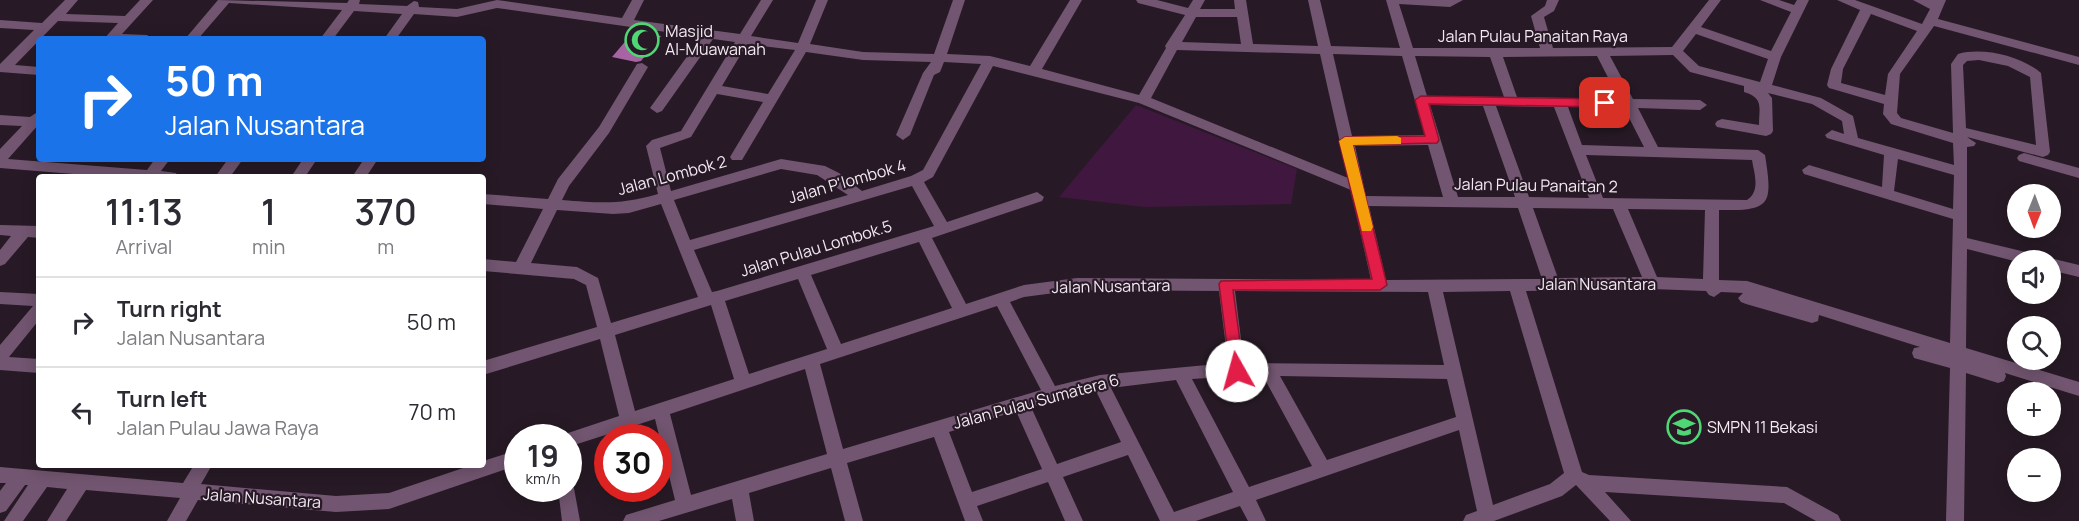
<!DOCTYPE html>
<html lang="en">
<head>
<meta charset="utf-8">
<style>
	:root { --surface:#fff; --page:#f2f2f3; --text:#2b2b33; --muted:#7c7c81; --line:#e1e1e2 }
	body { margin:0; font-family:Manrope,sans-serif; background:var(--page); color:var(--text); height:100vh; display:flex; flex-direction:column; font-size:22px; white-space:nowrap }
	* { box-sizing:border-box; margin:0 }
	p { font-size:20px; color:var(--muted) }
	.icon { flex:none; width:33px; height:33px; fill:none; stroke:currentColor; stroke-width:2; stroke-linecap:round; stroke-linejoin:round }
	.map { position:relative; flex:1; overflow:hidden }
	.panel { position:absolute; left:36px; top:174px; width:450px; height:294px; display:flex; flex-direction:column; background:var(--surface); border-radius:6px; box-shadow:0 3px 15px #0003 }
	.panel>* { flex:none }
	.top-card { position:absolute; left:36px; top:36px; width:450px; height:126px; border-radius:6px; box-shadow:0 3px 15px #0003; background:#1a73e8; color:#fff; overflow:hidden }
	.needle { width:39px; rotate:181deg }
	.tools { position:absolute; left:2007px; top:184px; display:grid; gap:12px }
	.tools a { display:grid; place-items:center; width:54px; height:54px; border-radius:50%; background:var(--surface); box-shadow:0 3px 15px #0003; font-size:30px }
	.speed { position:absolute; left:504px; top:424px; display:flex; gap:12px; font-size:30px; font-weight:700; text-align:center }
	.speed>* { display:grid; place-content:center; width:78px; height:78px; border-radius:50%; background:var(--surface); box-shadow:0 3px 15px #0003; line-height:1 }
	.speed small { font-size:15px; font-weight:400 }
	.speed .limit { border:9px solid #d22; background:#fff; color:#111 }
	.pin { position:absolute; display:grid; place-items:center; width:51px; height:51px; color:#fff; margin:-26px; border-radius:12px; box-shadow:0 3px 9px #0006 }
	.me { position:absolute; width:66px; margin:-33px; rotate:353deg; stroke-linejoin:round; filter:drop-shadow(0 0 4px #0008) }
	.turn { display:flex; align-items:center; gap:21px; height:126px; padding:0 30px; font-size:27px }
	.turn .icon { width:78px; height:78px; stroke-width:2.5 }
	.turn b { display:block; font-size:42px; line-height:51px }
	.eta { display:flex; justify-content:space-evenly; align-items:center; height:102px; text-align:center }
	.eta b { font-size:36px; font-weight:600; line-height:42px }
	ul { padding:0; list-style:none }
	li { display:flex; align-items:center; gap:18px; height:90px; padding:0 30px; border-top:2px solid var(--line) }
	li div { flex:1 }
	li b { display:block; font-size:22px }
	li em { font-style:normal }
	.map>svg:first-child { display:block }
</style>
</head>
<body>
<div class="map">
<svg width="2079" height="521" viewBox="0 0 2079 521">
	<rect width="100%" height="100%" fill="#271a26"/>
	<path fill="#40173e" d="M1136,105L1297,169L1291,204L1144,207L1059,197Z"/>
	<path fill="#a763a2" d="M635,30L661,36L641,61L636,62L612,57Z"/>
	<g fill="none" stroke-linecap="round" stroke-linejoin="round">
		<path fill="#725570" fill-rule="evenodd" d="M65,0H78L66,14L125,16L140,0H153L122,34L147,35L153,39H104L118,23L58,21L15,65L39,67V75L0,72V64L34,30L0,28V20L42,23Z
			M218,0L347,3L349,0H360L359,4L407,6L414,1L418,2L419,7L457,9L497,0L622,18L632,0H644L634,20L740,34L761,0H773L751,36L798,43L816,0H828L810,44L863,52L934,54L953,0H965L947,54L990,56L1030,66L1070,0H1082L1042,69L1139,95L1166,48L1165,46L1185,15L1138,3L1136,0H1157L1188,8L1193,0H1205L1200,9H1235L1234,0H1246L1253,44L1318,46L1308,0H1320L1331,46L1400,48L1386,0H1463L1450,7L1399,4L1413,48H1540L1531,16L1545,6L1547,0H1559L1554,11L1544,17L1553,48L1672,47L1709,0H1721L1701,27L1771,51L1791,12L1760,0H1779L1794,5L1797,0H1809L1781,57L1772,85L1821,98L1853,116L1858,138L1954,165L1953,143L1891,124L1883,114L1884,104L1829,88L1827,85L1831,69L1860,10L1837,0H1855L1922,24L1930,9L1913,0H1946L1938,19L2079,57V65L1934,26L1900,74L1897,113L1901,118L1953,133L1951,64L1958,54C1983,47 2021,56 2041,73L2050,152L2048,155L2043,157L1967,137L1976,143L1974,146L1967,147V238L2038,255L2045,260L2050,258L2079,265V277L2050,270V261L2018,262L1967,249L1966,348L2079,382V396L2005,373L2006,376L2004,381L1998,383L1966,373L1964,521H1946L1950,368L1914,358L1912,353L1914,348L1920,347L1819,315L1818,321L1812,323L1746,304L1741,302L1738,298L1743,293L1721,292L1714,297L1709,295L1706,291L1652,289L1526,291L1582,472L1589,475L1787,487L1838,515L1841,521H1816L1784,503L1605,492L1631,521H1610L1576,485L1562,496L1494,521H1463L1466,515L1477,511L1459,430L1256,500L1266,521H1248L1240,506L1196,521H1160L1128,455L1063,477L1083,521H1065L1048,482L977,506L983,521H965L934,437L847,463L863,521H845L831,468L749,493L754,521H736L732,499L659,521H623L626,515L675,500L655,419L568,447V438H560L562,435L619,416L600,339L483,375V361L597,327L586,285L574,279L483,271V259L516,262L543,209L483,204V194L548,199L558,179L599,127L637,64L642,63L648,67L609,133L569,186L562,200C601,203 619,205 658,194L646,146L652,140L681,131L735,42L713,39L662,111L657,113L650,108L701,37L497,8L457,17L414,14L396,39H384L402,14L354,11L333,39H320L342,10L229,3L198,39H185ZM1871,14L1917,31L1888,74L1885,95L1841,83L1843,69ZM1196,17H1237L1241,44L1182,42ZM1696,34L1768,59L1760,82L1699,66L1683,51ZM747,44L795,50L768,94L722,86ZM1177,50L1320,54L1348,178L1151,98ZM806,52L863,60L931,62L923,73L896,135L903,140L910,135L934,75L940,72L944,62L981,64L923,170L911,176L862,191L839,173L825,166L781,159L671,191L660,148L691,137L717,94L763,102L730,157L732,160H742ZM1333,54L1402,56L1425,135L1352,136ZM1673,55L1690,72L1744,86V92C1764,98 1759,107 1759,125L1722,119L1717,121L1715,124L1717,127L1766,136L1771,134L1773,131L1772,98L1768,93L1812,104L1842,121L1844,134L1832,130L1825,135L1827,138L1884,155L1882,187L1809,165L1802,170L1804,174L1953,219L1950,343L1747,281L1719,280V210C1771,211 1773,205 1765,155L1758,150L1658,147L1638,108L1700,110L1707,105L1700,100L1633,99L1610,56ZM1415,56L1490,57L1504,97L1427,96ZM1597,56L1619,99L1517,97L1503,57ZM1979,60L2008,66L2030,77L2036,145L1966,128L1963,65L1967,61ZM993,66L1139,103L1351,190L1371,280L1077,278L1024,285L966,304L932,238L1042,201L1044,197L1037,192L947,222L924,182L933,177ZM1430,105L1483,106L1515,197H1458ZM1496,106L1554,107L1589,198L1529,197ZM1568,107L1624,108L1644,147L1582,145ZM1428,145L1443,197L1366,196L1355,146ZM1586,155L1752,160C1754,173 1761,191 1747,200L1603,198ZM1898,159L1954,175L1953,209L1894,191ZM781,169L817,175L848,195L690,240L674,200ZM912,186L934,226L717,291L712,292L694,250ZM661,204L698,297L611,323L598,278L577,267L531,263L557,210L613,214L629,213ZM1369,206L1518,208L1542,279L1386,280ZM1533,208L1613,209L1642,277L1558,278ZM1628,209L1705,210L1703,279L1657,277ZM919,242L952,308L841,344L811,275ZM798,279L827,349L749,374L725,301ZM1077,290L1219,291L1228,363L1100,375L1055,386L1010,302L1024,297ZM1235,291L1428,292L1444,365L1244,363ZM1510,291L1564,473L1550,484L1493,505L1443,292ZM711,305L734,379L635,411L615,335ZM997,306L1041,390L843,449L820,364ZM805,369L827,454L691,495L670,414ZM1241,376H1263L1312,466L1249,487L1192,379ZM1280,376L1447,379L1456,417L1327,460ZM1176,380L1233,492L1174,512L1111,388ZM1096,391L1121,442L1057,464L1031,407ZM1016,411L1042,469L972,492L949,432Z
			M39,111V124L8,159L147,170L155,159H170L161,171L176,173L178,177H110L0,168V149L22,126L0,125V115L30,117Z
			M2024,153L2079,168V178L2019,161L2017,158L2019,155Z
			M228,159H243L230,177H215Z
			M303,159H317L305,177H291Z
			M364,159H378L366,177H352Z
			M0,225L39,226V238L28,237L5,264L0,266V250L11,236L0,235Z
			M0,292L39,294V320L9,357L39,359V373L0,370V345L33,306L0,304Z
			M518,450V465L389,509L336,512L198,500L186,521H167L180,498L86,490L66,521H47L67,489L47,487L23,521H4L28,485H25L6,511L0,513V491L6,483H0V467L183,483L194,465H212L201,484L336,496L389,493L472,465H483V461Z
			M568,482L573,483L580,521H562L558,489H568Z"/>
	</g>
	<path fill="#e11d48" stroke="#92132f" stroke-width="1.5" d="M1421,96L1605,99L1611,103L1605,107L1429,104L1439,140L1437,143L1353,145L1387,285L1380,290H1233L1244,371L1242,376H1231L1219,284L1221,281L1372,279L1339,141L1345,137L1425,136L1415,100Z"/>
	<path fill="#f59e0b" d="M1397,136L1401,138V144L1353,145L1373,227L1371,231H1362L1339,141L1345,137Z"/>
	<defs>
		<symbol id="mosque-ring" viewBox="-11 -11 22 22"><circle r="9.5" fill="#271a26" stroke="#4fd675" stroke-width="1.5"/><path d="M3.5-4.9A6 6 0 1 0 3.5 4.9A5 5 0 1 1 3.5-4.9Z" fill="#4fd675"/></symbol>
		<symbol id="school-ring" viewBox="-11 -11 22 22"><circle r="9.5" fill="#271a26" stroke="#4fd675" stroke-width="1.5"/><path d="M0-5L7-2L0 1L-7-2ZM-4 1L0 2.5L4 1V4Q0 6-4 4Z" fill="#4fd675"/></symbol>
	</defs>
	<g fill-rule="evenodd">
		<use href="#mosque-ring" x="623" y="21" width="38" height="38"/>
		<use href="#school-ring" x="1665" y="408" width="38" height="38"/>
	</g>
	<g text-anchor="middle" stroke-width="4.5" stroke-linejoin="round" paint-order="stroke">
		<g font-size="16" fill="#f4eaf3" stroke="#271a26" text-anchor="start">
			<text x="665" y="37">Masjid<tspan x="665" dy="18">Al-Muawanah</tspan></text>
			<text x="1707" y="433">SMPN 11 Bekasi</text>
		</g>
		<g font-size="16" fill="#f4eaf3" stroke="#271a26">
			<text x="1533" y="42">Jalan Pulau Panaitan Raya</text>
			<text transform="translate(672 175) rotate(-15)" y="6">Jalan Lombok 2</text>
			<text transform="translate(847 181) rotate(-16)" y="6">Jalan P'lombok 4</text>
			<text transform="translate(1536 185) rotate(1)" y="6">Jalan Pulau Panaitan 2</text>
			<text transform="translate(816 248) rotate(-17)" y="6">Jalan Pulau Lombok.5</text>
			<text x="1597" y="290">Jalan Nusantara</text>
			<text transform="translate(1111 286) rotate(-1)" y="6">Jalan Nusantara</text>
			<text transform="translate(1036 401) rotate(-15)" y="6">Jalan Pulau Sumatera 6</text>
			<text transform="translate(262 498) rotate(4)" y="6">Jalan Nusantara</text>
		</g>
	</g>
</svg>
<div class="tools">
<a><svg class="needle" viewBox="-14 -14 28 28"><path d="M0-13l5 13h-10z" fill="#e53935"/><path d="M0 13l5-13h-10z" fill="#7c7c81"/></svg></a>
<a><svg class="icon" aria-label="sound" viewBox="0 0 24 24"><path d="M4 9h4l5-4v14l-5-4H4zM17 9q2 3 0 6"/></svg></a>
<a><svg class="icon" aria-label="search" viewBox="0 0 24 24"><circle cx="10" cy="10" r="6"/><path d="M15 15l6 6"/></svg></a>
<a>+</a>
<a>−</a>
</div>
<div class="speed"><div>19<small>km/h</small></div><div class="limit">30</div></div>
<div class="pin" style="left:1605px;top:103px;background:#d93025"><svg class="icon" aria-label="arrive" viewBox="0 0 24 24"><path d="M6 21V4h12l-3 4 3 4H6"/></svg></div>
<svg class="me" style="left:1237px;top:371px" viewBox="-20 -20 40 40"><circle r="19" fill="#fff"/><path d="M0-13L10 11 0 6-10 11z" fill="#e11d48"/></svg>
<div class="top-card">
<div class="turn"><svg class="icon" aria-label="right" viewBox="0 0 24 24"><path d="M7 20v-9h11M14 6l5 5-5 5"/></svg><div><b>50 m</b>Jalan Nusantara</div></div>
</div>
<section class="panel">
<div class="eta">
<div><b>11:13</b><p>Arrival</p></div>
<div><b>1</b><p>min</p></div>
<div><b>370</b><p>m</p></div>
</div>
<ul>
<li><svg class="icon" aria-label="right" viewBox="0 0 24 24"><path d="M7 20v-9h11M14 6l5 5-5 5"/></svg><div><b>Turn right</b><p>Jalan Nusantara</p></div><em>50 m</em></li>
<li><svg class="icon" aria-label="left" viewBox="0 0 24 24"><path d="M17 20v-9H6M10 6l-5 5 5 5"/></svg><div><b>Turn left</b><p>Jalan Pulau Jawa Raya</p></div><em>70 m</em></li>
</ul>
</section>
</div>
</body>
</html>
